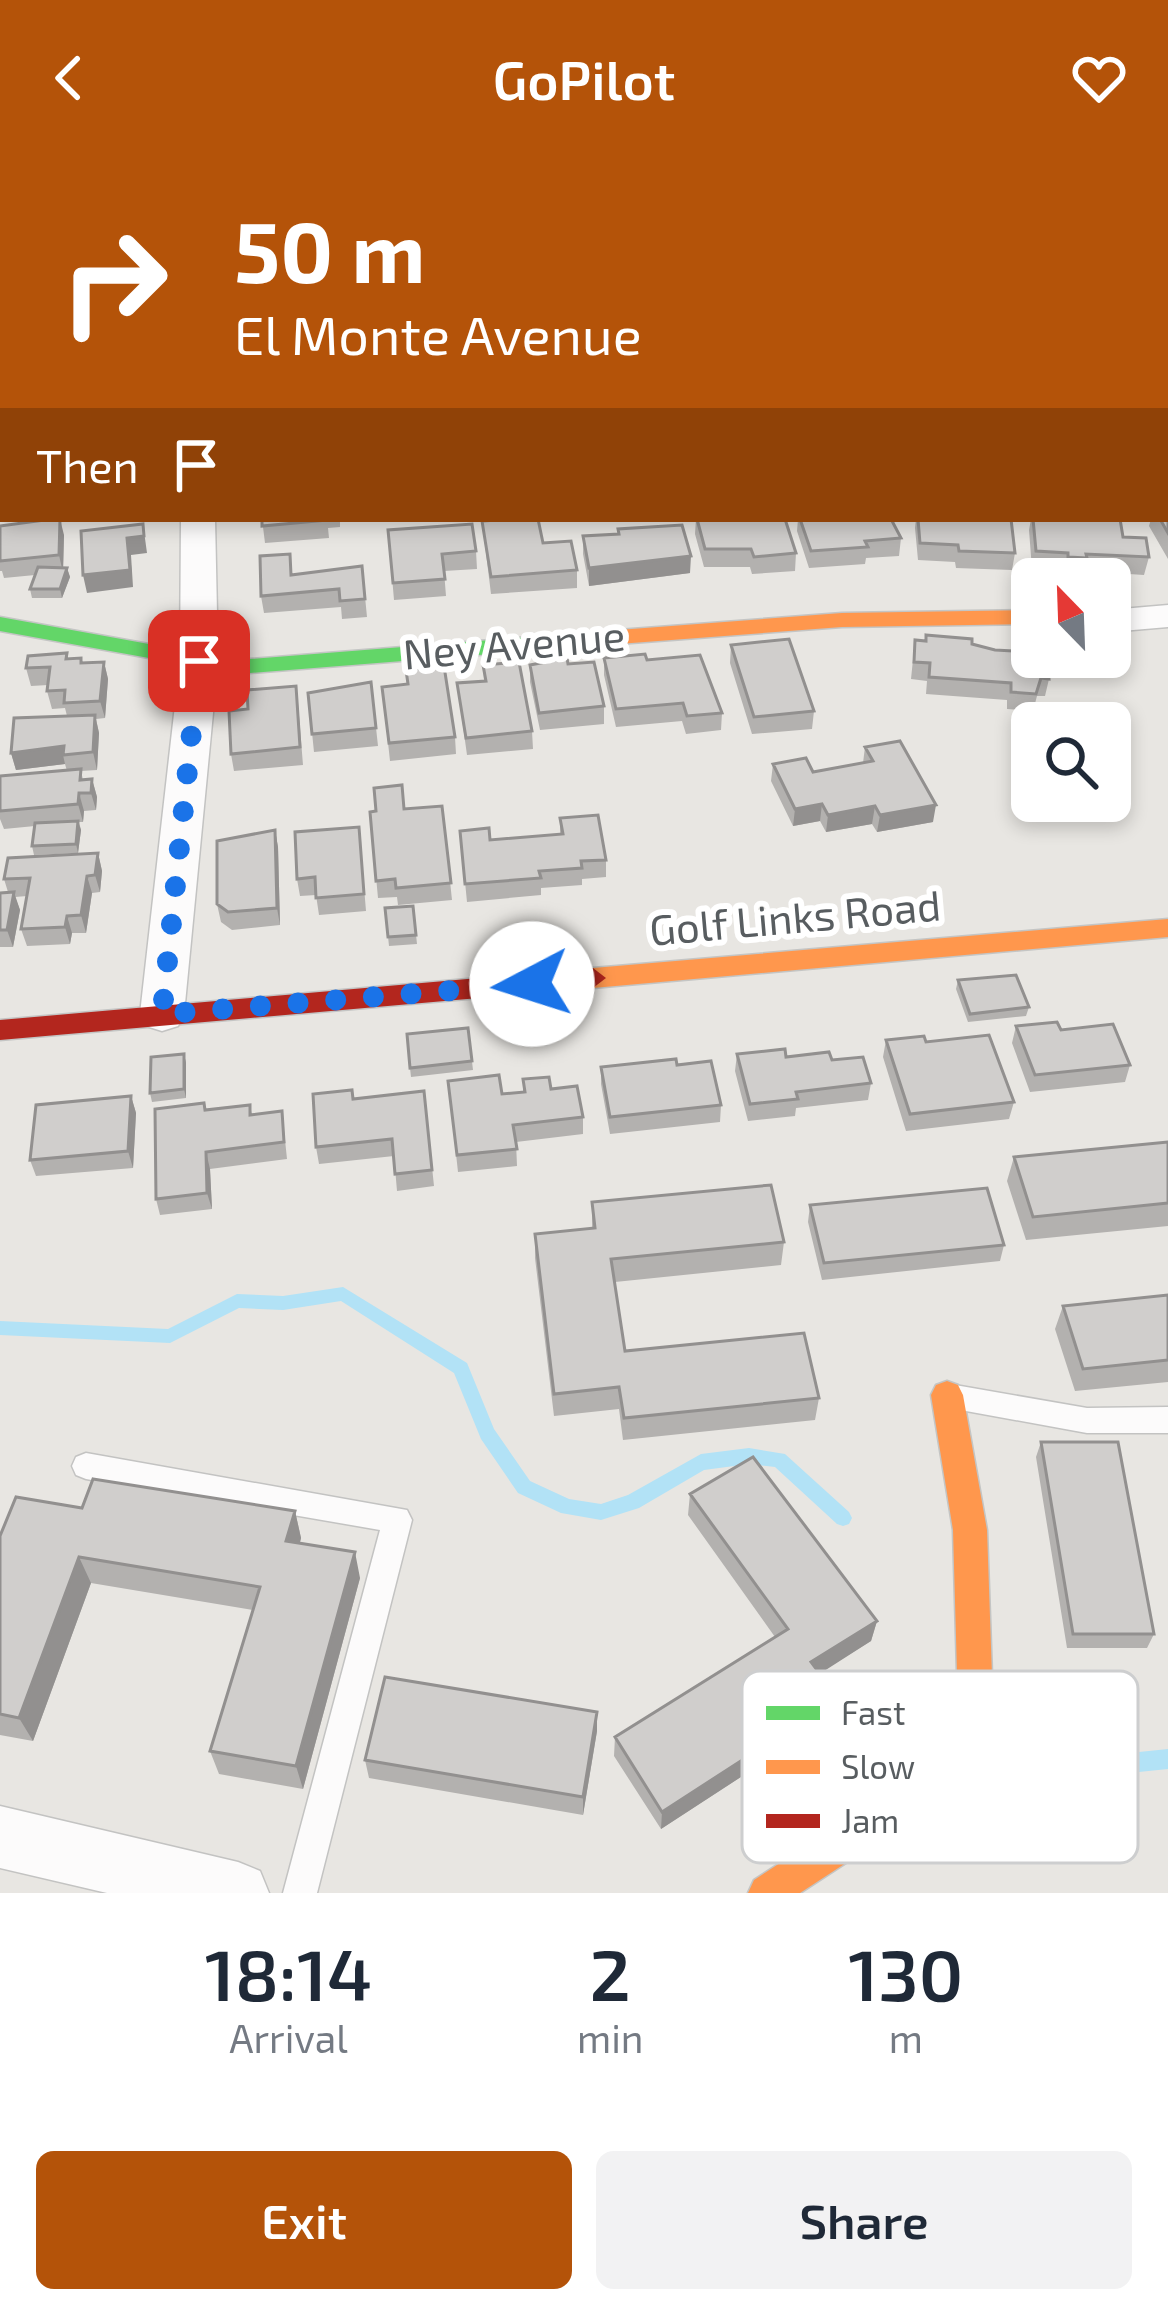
<!DOCTYPE html>
<html lang="en">
<head>
<meta charset="utf-8">
<style>
	:root { --surface:#fff; --page:#f2f2f3; --text:#1f2937; --muted:#747a83; --accent:#b45309 }
	body { margin:0; font-family:"Exo 2",sans-serif; background:var(--page); color:var(--text); height:100vh; display:flex; flex-direction:column; font-size:45px; white-space:nowrap }
	* { box-sizing:border-box; margin:0 }
	p { font-size:39px; color:var(--muted) }
	.icon { flex:none; width:66px; height:66px; fill:none; stroke:currentColor; stroke-width:2; stroke-linecap:round; stroke-linejoin:round }
	.map { position:relative; height:1737px; overflow:hidden }
	.panel { display:flex; flex-direction:column; background:var(--surface); flex:1 }
	.panel>* { flex:none }
	.top-card { position:absolute; left:0px; top:0px; width:1170px; height:366px; box-shadow:0 6px 18px #0003; background:#b45309; color:#fff; overflow:hidden }
	.needle { width:78px; rotate:337deg }
	.buttons { position:absolute; left:1011px; top:402px; display:grid; gap:24px }
	.buttons a { display:grid; place-items:center; width:120px; height:120px; border-radius:18px; background:var(--surface); box-shadow:0 6px 18px #0003; font-size:60px }
	.pin { position:absolute; display:grid; place-items:center; width:102px; height:102px; color:#fff; margin:-51px; border-radius:24px; box-shadow:0 6px 18px #0006 }
	.me { position:absolute; width:132px; margin:-66px; rotate:265deg; stroke-linejoin:round; filter:drop-shadow(0 0 9px #0008) }
	.turn { display:flex; align-items:center; gap:42px; height:252px; padding:0 36px; font-size:54px }
	.turn .icon { width:156px; height:156px; stroke-width:2.5 }
	.turn b { display:block; font-size:84px; line-height:102px }
	.then { display:flex; align-items:center; height:114px; padding:0 36px; background:#0003; gap:24px; font-size:45px }
	.eta { display:flex; justify-content:space-evenly; align-items:center; height:204px; text-align:center }
	.eta b { font-size:72px; font-weight:600; line-height:84px }
	.primary-button { display:flex; gap:24px; margin-top:auto; padding:24px 36px }
	.primary-button a { flex:1; height:138px; border-radius:18px; background:var(--accent); color:#fff; font-size:48px; font-weight:600; line-height:138px; text-align:center }
	.primary-button a+a { background:var(--page); color:var(--text) }
	header { display:flex; justify-content:space-between; align-items:center; height:156px; padding:0 36px; background:var(--accent); color:#fff; font-size:54px; font-weight:600 }
	.map>svg:first-child { display:block }
</style>
</head>
<body>
<header><svg class="icon" aria-label="back" viewBox="0 0 24 24"><path d="M15 5l-7 7 7 7"/></svg>GoPilot<svg class="icon" aria-label="heart" viewBox="0 0 24 24"><path d="M12 20l-8-8c-3-5 5-10 8-4 3-6 11-1 8 4z"/></svg></header>
<div class="map">
<svg width="1168" height="1737" viewBox="0 0 1168 1737">
	<rect width="100%" height="100%" fill="#e8e6e2"/>
	<g fill="none" stroke-linecap="round" stroke-linejoin="round">
		<path fill="#b2e2f6" fill-rule="evenodd" d="M343,1131L467,1207L494,1273L530,1325L569,1343L601,1348L628,1339L701,1298L749,1292L785,1298L849,1356L852,1362L849,1368L843,1370L837,1368L775,1311L749,1308L704,1314L639,1352L601,1364L561,1357L518,1337L481,1283L454,1217L341,1145L283,1154L239,1152L170,1187L0,1179V1165L168,1173L237,1138L283,1140Z
			M1057,1581L1100,1600L1168,1593V1613L1100,1620L1050,1598L1047,1591L1050,1584Z"/>
		<defs>
			<path id="lane" d="M955,1229L1087,1252L1168,1251V1277H1087L955,1253L945,1250L941,1241L945,1232Z
				M86,1297L407,1354L412,1364L317,1737H283L380,1374L86,1323L76,1319L72,1310L76,1301Z"/>
			<path id="street" d="M198,0H226V3H198Z
				M0,35H3V53H0Z
				M1167,159H1168V177H1167Z
				M0,246H3V266H0Z
				M181,363H215L218,505L184,858L178,870L162,875L146,870L140,858L180,505Z
				M1168,449V471L1110,476V454Z
				M0,1650L238,1706L260,1715L269,1737H107L0,1712Z"/>
			<path id="fast" d="M0,461L237,504L605,475L616,482L605,489L237,518L0,475Z"/>
			<path id="slow" d="M1032,454V468L842,471L605,489L594,482L605,475L842,457Z
				M1168,763V781L593,832L580,822L593,812Z
				M947,1225L958,1229L963,1239L987,1374L992,1520L987,1532L901,1671L800,1737H748L754,1724L875,1645L957,1516L953,1374L931,1239L936,1229Z"/>
			<path id="jam" d="M593,812L606,822L593,832L0,884V864Z"/>
		</defs>
		<use href="#lane" stroke="#c3c3c2" stroke-width="3"/>
		<use href="#street" stroke="#c3c3c2" stroke-width="3"/>
		<use href="#fast" stroke="#c4c5c4" stroke-width="3"/>
		<use href="#slow" stroke="#c4c5c4" stroke-width="3"/>
		<use href="#jam" stroke="#c4c5c4" stroke-width="3"/>
		<path stroke="#c2c7c4" stroke-width="6" stroke-dasharray="9 4.5" stroke-linecap="butt" d="M1045,0L1054,3"/>
		<use href="#lane" fill="#fcfbfb" fill-rule="evenodd"/>
		<use href="#street" fill="#fcfbfb" fill-rule="evenodd"/>
		<use href="#fast" fill="#63d668" fill-rule="evenodd"/>
		<use href="#slow" fill="#ff974d" fill-rule="evenodd"/>
		<use href="#jam" fill="#b3261e" fill-rule="evenodd"/>
	</g>
	<path fill="#b3b1af" d="M94,0H128L124,3H94Z
		M246,0H303L304,3H247Z
		M345,0H414V3H345Z
		M457,0H521L520,3H485Z
		M534,0H608L606,3H534Z
		M1168,351V403L1149,370L1151,363H1167Z
		M262,363H340V371L328,372L329,382L265,387Z
		M696,363L796,397L795,415L752,418L750,411H704L695,378Z
		M798,363H891L901,382L899,400L866,402L865,408L809,412L797,375Z
		M916,363H1011L1015,397L1012,414L956,412L955,406L918,404L915,372Z
		M1031,363H1120L1123,381L1149,401L1144,419L1084,415L1083,419L1064,418V415L1032,413L1029,374Z
		M482,365L577,414V432L491,438Z
		M0,370L64,379L63,412H67L70,421L62,442H32L30,433L35,419L4,422L2,415H0Z
		M618,373L690,417L589,430L583,398V380L618,378Z
		M388,374L476,395L477,413L444,415L446,440L394,444Z
		M362,410L367,461L342,463L341,451L264,457L261,440L292,419Z
		M926,479L972,488L1041,507L1049,523L1045,540H1037L1033,555L1007,553V544L926,538L927,525L911,523L915,484L925,485Z
		M731,489L814,555L812,573L752,578L730,507Z
		M67,497L68,503L81,502L83,507L104,506L108,523L105,562L96,563L99,577L97,614L81,615L83,624L92,623L97,641L96,654L84,655L83,666H79L81,674L78,697L34,699L32,690L35,670L4,673L0,663V620L67,615L65,608L16,614L11,597L67,560L65,552L52,553L47,535L48,529L31,530L26,512Z
		M604,502L647,504L722,557L721,574L686,578L682,565L616,571L604,519Z
		M568,508L604,550V568L540,574L530,526V509Z
		M483,509L532,575L533,593L467,599L457,527L484,525Z
		M406,514L455,581L456,598L390,605L382,531L407,528Z
		M371,526L378,590L314,596L308,537Z
		M298,547L303,609L234,615L231,598L248,553Z
		M865,591L933,666L877,676L872,668L826,676L820,665L793,670L771,625L773,608L813,616L863,607Z
		M442,650L452,744L398,749L397,741L378,742L370,656Z
		M560,662L606,704V721L582,723V729L541,732V739L467,746L460,675L490,684L560,678Z
		M359,671L366,755L319,759L316,739L300,740L297,723Z
		M275,674L278,691L280,769L232,774L221,766L217,748Z
		M98,697L102,715L100,736L92,737L86,777H72L70,788L27,790L21,773L27,740L15,741L20,754L13,791H0V737L8,736L4,723Z
		M413,750L417,788L389,790L385,752Z
		M958,824L1029,851L1026,860L968,866L956,833Z
		M1016,870L1061,874L1130,909L1125,926L1030,936L1012,887Z
		M468,872L473,914L411,921L410,912Z
		M886,884L926,886L1014,946L1009,963L906,975L883,901Z
		M184,898L186,907V942L152,946L150,937Z
		M737,898L832,904L871,927L868,944L796,952L795,960L748,965L735,915Z
		M677,909L721,949L720,966L610,978L601,928V911Z
		M523,923L551,933L583,961V978L516,986L517,1010L458,1016L448,925L502,938L523,936Z
		M424,935L434,1030L397,1035L394,1000L319,1008L316,991L353,943Z
		M131,940L136,957L133,1012L36,1020L30,1004Z
		M204,947L206,954L250,949L252,959L282,955L287,1003L210,1013L212,1053L160,1059L156,1043Z
		M1168,986V1070L1026,1084L1007,1025L1014,1001Z
		M592,1046L784,1086L781,1109L615,1126L625,1195L819,1242L815,1264L623,1284L619,1253L554,1260L535,1102V1078L592,1073Z
		M810,1049L1004,1089L1000,1105L822,1124L808,1066Z
		M1168,1139V1226L1075,1235L1055,1173L1063,1150Z
		M1041,1286L1154,1478L1147,1492H1067L1036,1301Z
		M690,1338L877,1465L871,1485L819,1517L838,1542L833,1561L661,1673L614,1600L615,1581L775,1481L688,1359Z
		M82,1352L295,1355L301,1382L300,1387L360,1422L303,1633L219,1618L210,1595L253,1454L91,1427L33,1585L0,1579V1380Z
		M597,1575L583,1659L369,1622L365,1604Z"/>
	<path fill="#92908f" d="M0,0H25V3H3V16L0,17Z
		M34,0H87V3H35Z
		M3,84V101L0,102V85Z
		M3,195V213H0V196Z
		M60,363L64,379L63,417L59,399Z
		M143,368L147,397L131,399L133,431L87,437L83,419Z
		M691,400L690,417L589,430V412Z
		M67,412L70,421L62,442L60,433Z
		M104,506L108,523L105,562L100,545Z
		M95,559L99,577L97,614L93,596Z
		M64,590L63,599L65,608L16,614L11,597Z
		M92,623L97,641L96,654L91,637Z
		M79,637L84,655L83,666L78,648Z
		M822,648L820,665L793,670L795,653Z
		M936,649L933,666L877,676L880,659Z
		M875,650L872,668L826,676L828,659Z
		M78,665L81,674L78,697L76,688Z
		M275,674L278,691L280,769L277,752Z
		M98,697L102,715L100,736L95,719Z
		M87,720L92,737L86,777L81,759Z
		M14,736L20,754L13,791L7,774Z
		M67,760L72,777L70,788L65,771Z
		M184,898L186,907V942L184,933Z
		M131,940L136,957L133,1012L128,995Z
		M206,996L210,1013L212,1053L207,1037Z
		M295,1355L301,1382L293,1411L286,1385Z
		M355,1396L360,1422L303,1633L296,1610Z
		M79,1401L91,1427L33,1585L19,1562Z
		M877,1465L871,1485L807,1526L811,1506Z
		M838,1542L833,1561L661,1673L662,1656Z
		M597,1556V1575L583,1659V1641Z"/>
	<path fill="#d0cecc" stroke="#92908f" stroke-width="3" d="M617,0H687L684,3H634Z
		M707,0H719L729,3H703Z
		M0,62L3,66V84L0,85Z
		M3,156V195L0,196V157Z
		M1167,351H1168V377L1160,363H1167Z
		M52,363H60L59,399L0,405V370Z
		M262,363H326L327,364L262,370Z
		M513,363H538L543,387L571,385L577,414L491,421L482,365Z
		M697,363H785L796,397L754,401L751,393H705Z
		M800,363H891L901,382L865,385L868,391L811,395Z
		M918,363H1011L1015,397L959,395L958,389L920,387Z
		M1033,363H1120L1123,381L1146,382L1149,401L1086,398L1087,402L1068,401V397L1036,395Z
		M143,368L144,380L127,382L130,414L83,419L81,375Z
		M472,368L476,395L442,398L445,423L393,427L388,374Z
		M682,369L691,400L589,412L583,380L619,378L618,373Z
		M290,398L291,419L362,410L365,443L340,445L339,433L261,440L260,400Z
		M38,411L67,412L60,433H30Z
		M926,479L972,483V488L995,494L1032,496V501H1040L1041,507L1048,508L1049,523L1041,522L1036,538L1011,536V527L929,521L930,507L914,506L915,484L926,485Z
		M789,483L814,555L754,561L731,489Z
		M67,497L66,503L81,502V507L104,506L100,545L64,547L65,534L47,535L50,511L26,512L28,500Z
		M645,498L647,504L700,499L722,557L687,560L683,547L616,553L604,502Z
		M567,502L568,508L594,506L604,550L539,557L530,509Z
		M519,506L532,575L466,582L457,527L486,525L483,509Z
		M444,510L455,581L389,587L382,531L408,528L406,514Z
		M371,526L376,572L312,578L308,537Z
		M296,530L300,591L231,598L229,555L248,553L247,534Z
		M95,559L93,596L63,599L64,590L11,597L14,562Z
		M900,585L936,649L880,659L875,650L828,659L822,648L795,653L773,608L806,602L813,616L873,605L865,591Z
		M81,613L80,624L92,623L91,637H79L78,648L0,655V620Z
		M402,629L404,653L442,650L451,727L396,732L395,723L376,725L370,656L376,655L374,632Z
		M598,659L606,704L581,705L582,712L539,715L541,722L465,728L460,675L489,672L490,684L563,678L560,662Z
		M78,665L76,688L32,690L35,667Z
		M359,671L364,738L316,742L315,721L297,723L295,676Z
		M275,674L277,752L228,756L217,748V685Z
		M98,697L95,719L87,720L81,759L67,760L65,771L21,773L30,722L4,723L8,702Z
		M14,736L7,774H0V737Z
		M413,750L416,779L388,781L385,752Z
		M1016,819L1029,851L970,858L958,824Z
		M1057,866L1061,874L1113,868L1130,909L1035,919L1016,870Z
		M468,872L472,905L410,912L407,878Z
		M989,879L1014,946L910,958L886,884L924,880L926,886Z
		M785,893L786,901L829,896L832,904L863,901L871,927L796,936L798,943L750,948L737,898Z
		M184,898V933L150,937L151,901Z
		M676,903L677,909L711,905L721,949L610,961L601,911Z
		M499,919L502,938L525,936L523,923L549,921L551,933L577,930L583,961L513,969L517,993L457,999L448,925Z
		M352,934L353,943L424,935L432,1014L395,1018L392,983L316,991L313,938Z
		M131,940L128,995L30,1004L36,949Z
		M204,947L205,954L250,949V959L282,955L284,986L206,996L207,1037L156,1043L155,953Z
		M1168,986V1047L1033,1061L1014,1001Z
		M771,1029L784,1086L611,1103L625,1195L804,1177L819,1242L624,1262L619,1231L554,1238L535,1078L595,1072L592,1046Z
		M987,1032L1004,1089L824,1107L810,1049Z
		M1168,1139V1204L1083,1213L1063,1150Z
		M1041,1286H1118L1154,1478H1073Z
		M753,1301L877,1465L811,1506L838,1542L662,1656L615,1581L788,1473L690,1338Z
		M93,1323L295,1355L286,1385L355,1396L296,1610L210,1595L260,1431L79,1401L19,1562L0,1558V1380L16,1341L82,1352Z
		M385,1521L597,1556L583,1641L365,1604Z"/>
	<g fill="none" stroke-linecap="round" stroke-linejoin="round">
		<path stroke="#1a73e8" stroke-width="21" stroke-dasharray="0 37.8" d="M199,505L162,858L532,828"/>
	</g>
	<g text-anchor="middle" stroke-width="12" stroke-linejoin="round" paint-order="stroke">
		<g font-size="42" fill="#585d60" stroke="#fff">
			<text transform="translate(514 489) rotate(-5)" y="15">Ney Avenue</text>
			<text transform="translate(795 762) rotate(-5)" y="15">Golf Links Road</text>
		</g>
	</g>
	<rect x="742" y="1515" width="396" height="192" rx="18" fill="#fff" stroke="#cdcecf" stroke-width="3"/>
	<rect x="766" y="1550" width="54" height="14" fill="#63d668"/>
	<rect x="766" y="1604" width="54" height="14" fill="#ff974d"/>
	<rect x="766" y="1658" width="54" height="14" fill="#b3261e"/>
	<g font-size="33" fill="#585d60">
		<text x="841" y="1569">Fast</text>
		<text x="841" y="1623">Slow</text>
		<text x="841" y="1677">Jam</text>
	</g>
</svg>
<div class="buttons">
<a><svg class="needle" viewBox="-14 -14 28 28"><path d="M0-13l5 13h-10z" fill="#e53935"/><path d="M0 13l5-13h-10z" fill="#747a83"/></svg></a>
<a><svg class="icon" aria-label="search" viewBox="0 0 24 24"><circle cx="10" cy="10" r="6"/><path d="M15 15l6 6"/></svg></a>
</div>
<div class="pin" style="left:199px;top:505px;background:#d93025"><svg class="icon" aria-label="arrive" viewBox="0 0 24 24"><path d="M6 21V4h12l-3 4 3 4H6"/></svg></div>
<svg class="me" style="left:532px;top:828px" viewBox="-20 -20 40 40"><circle r="19" fill="#fff"/><path d="M0-13L10 11 0 6-10 11z" fill="#1a73e8"/></svg>
<div class="top-card">
<div class="turn"><svg class="icon" aria-label="right" viewBox="0 0 24 24"><path d="M7 20v-9h11M14 6l5 5-5 5"/></svg><div><b>50 m</b>El Monte Avenue</div></div>
<div class="then">Then<svg class="icon" aria-label="arrive" viewBox="0 0 24 24"><path d="M6 21V4h12l-3 4 3 4H6"/></svg></div>
</div>
</div>
<section class="panel">
<div class="eta">
<div><b>18:14</b><p>Arrival</p></div>
<div><b>2</b><p>min</p></div>
<div><b>130</b><p>m</p></div>
</div>
<div class="primary-button"><a>Exit</a><a>Share</a></div>
</section>
</body>
</html>
